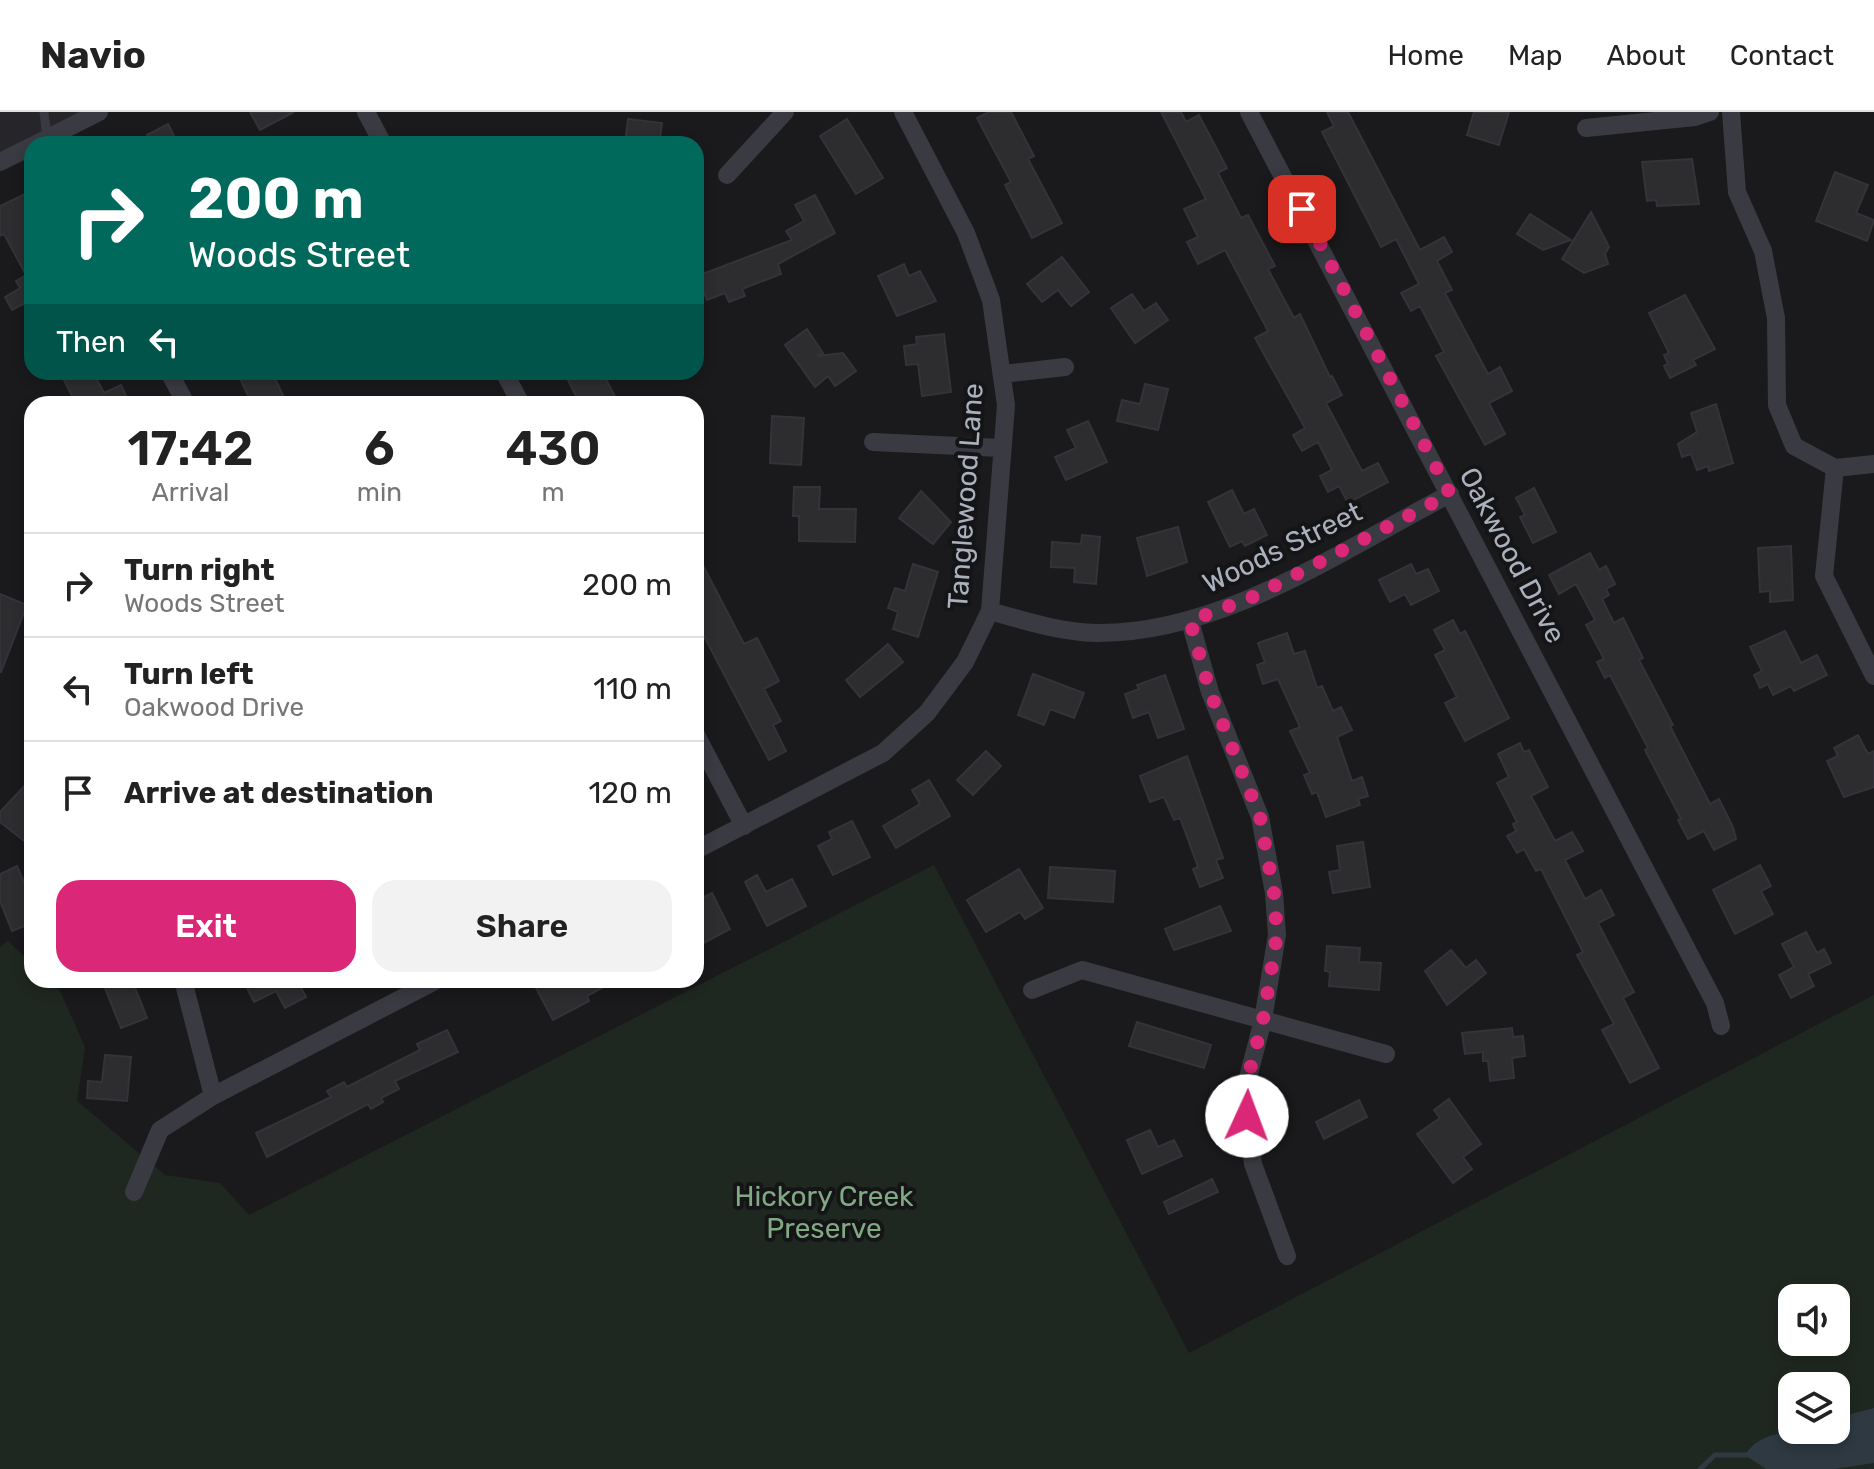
<!DOCTYPE html>
<html lang="en">
<head>
<meta charset="utf-8">
<style>
	:root { --surface:#fff; --page:#f2f2f2; --text:#222; --muted:#767676; --line:#e0e0e0; --accent:#db2777 }
	body { margin:0; font-family:Rubik,sans-serif; background:var(--page); color:var(--text); height:100vh; display:flex; flex-direction:column; font-size:30px; white-space:nowrap }
	* { box-sizing:border-box; margin:0 }
	p { font-size:26px; color:var(--muted) }
	.icon { flex:none; width:44px; height:44px; fill:none; stroke:currentColor; stroke-width:2; stroke-linecap:round; stroke-linejoin:round }
	.map { position:relative; flex:1; overflow:hidden }
	.side { position:absolute; left:24px; top:284px; width:680px; height:592px; display:flex; flex-direction:column; background:var(--surface); border-radius:24px; box-shadow:0 4px 12px #0003 }
	.side>* { flex:none }
	.hud { position:absolute; left:24px; top:24px; width:680px; height:244px; border-radius:24px; box-shadow:0 4px 12px #0003; background:#00695c; color:#fff; overflow:hidden }
	.tools { position:absolute; left:1778px; top:1172px; display:grid; gap:16px }
	.tools a { display:grid; place-items:center; width:72px; height:72px; border-radius:16px; background:var(--surface); box-shadow:0 4px 12px #0003; font-size:40px }
	.pin { position:absolute; display:grid; place-items:center; width:68px; height:68px; color:#fff; margin:-34px; border-radius:16px; box-shadow:0 4px 12px #0006 }
	.me { position:absolute; width:88px; margin:-44px; rotate:2deg; stroke-linejoin:round; filter:drop-shadow(0 0 6px #0008) }
	.turn { display:flex; align-items:center; gap:28px; height:168px; padding:0 32px; font-size:36px }
	.turn .icon { width:104px; height:104px; stroke-width:2.5 }
	.turn b { display:block; font-size:56px; line-height:68px }
	.then { display:flex; align-items:center; height:76px; padding:0 32px; background:#0003; gap:16px; font-size:30px }
	.eta { display:flex; justify-content:space-evenly; align-items:center; height:136px; text-align:center }
	.eta b { font-size:48px; font-weight:600; line-height:56px }
	.action { display:flex; gap:16px; margin-top:auto; padding:16px 32px }
	.action a { flex:1; height:92px; border-radius:24px; background:var(--accent); color:#fff; font-size:32px; font-weight:600; line-height:92px; text-align:center }
	.action a+a { background:var(--page); color:var(--text) }
	ul { padding:0; list-style:none }
	li { display:flex; align-items:center; gap:24px; height:104px; padding:0 32px; border-top:2px solid var(--line) }
	li div { flex:1 }
	li b { display:block; font-size:30px }
	li em { font-style:normal }
	header { display:flex; align-items:center; gap:48px; box-sizing:border-box; height:112px; padding:0 40px; background:var(--surface); border-bottom:2px solid var(--line) }
	header strong { font-size:38px }
	nav { display:flex; gap:44px; margin-inline-start:auto; font-size:28px }
	.map>svg:first-child { display:block }
</style>
</head>
<body>
<header>
<strong>Navio</strong>
<nav><a>Home</a><a>Map</a><a>About</a><a>Contact</a></nav>
</header>
<div class="map">
<svg width="1874" height="1357" viewBox="0 0 1874 1357">
	<rect width="100%" height="100%" fill="#1a1a1c"/>
	<path fill="#25252a" d="M0,0H85L0,44Z"/>
	<path fill="#1f2820" fill-rule="evenodd" d="M934,753L1189,1241L1874,883V1357H0V835L8,829L32,852V868H48L60,879L85,935L77,989L165,1063L220,1071L249,1103ZM1792,1186H1836V1230H1792ZM1792,1274H1836V1318H1792Z"/>
	<path fill="#2e3942" d="M1874,1296V1351L1834,1357H1766L1745,1343C1761,1315 1809,1318 1836,1318V1306Z"/>
	<g fill="none" stroke-linecap="round" stroke-linejoin="round">
		<path stroke="#2e3942" stroke-width="5" d="M1700,1357L1715,1343H1750"/>
	</g>
	<path fill="#2d2d30" stroke="#333339" stroke-width="2" d="M250,0H294L260,18Z
		M989,0H1011L1034,44L1028,47L1062,111L1032,126L1005,73L1011,70L977,6Z
		M1161,0H1181L1186,10L1199,3L1227,56L1218,61L1241,106L1248,103L1275,154L1268,157L1294,206L1300,202L1330,265L1332,264L1342,283L1326,291L1362,359L1378,351L1388,370L1348,391L1339,374L1328,380L1320,364L1332,358L1318,330L1302,339L1293,323L1305,316L1255,226L1268,219L1225,138L1198,152L1187,130L1198,125L1184,97L1206,87Z
		M1327,0H1348L1420,138L1444,125L1452,140L1437,149L1452,178L1445,181L1488,262L1500,255L1512,279L1489,291L1505,322L1485,333L1436,244L1444,240L1420,194L1411,199L1401,181L1419,172L1396,127L1381,135L1322,20L1334,14Z
		M1474,0H1509L1499,33L1467,23Z
		M628,7L662,11L659,32H625Z
		M847,7L883,66L856,82L820,24Z
		M168,12L178,32H152L147,23Z
		M1692,47L1699,92L1657,94L1656,88L1647,89L1642,50Z
		M1835,60L1868,73L1856,101L1874,108L1867,129L1816,109Z
		M25,82L32,96V107L26,110L32,120V199L27,190L12,198L5,185L20,176L16,169L26,163L4,122L0,124V94Z
		M815,83L835,121L778,152L781,162L742,177L745,184L729,190L725,181L707,188L697,164L792,128L786,119L804,109L795,93Z
		M1591,100L1609,135L1605,142L1608,152L1584,161L1562,147Z
		M1530,102L1571,128L1543,138L1517,122Z
		M1062,145L1089,180L1071,194L1058,178L1042,190L1027,172Z
		M904,152L909,164L920,159L936,189L897,204L878,164Z
		M1132,182L1144,199L1156,191L1168,208L1135,231L1111,196Z
		M1685,183L1715,237L1693,248L1696,253L1670,266L1664,254L1668,252L1664,243L1669,241L1649,201Z
		M807,217L823,241L817,244L843,241L856,259L835,274L828,264L815,275L785,233Z
		M944,222L951,280L922,284L918,252L906,253L904,234L917,232L916,225Z
		M60,260H93L104,281L121,273L130,292H76Z
		M237,260H272L287,292H252Z
		M564,260H602L619,292H580Z
		M1145,272L1168,277L1158,318L1117,309L1122,288L1140,292Z
		M1716,292L1733,351L1709,359L1708,354L1697,358L1691,342L1682,345L1678,332L1697,320L1691,301Z
		M772,304L804,306L801,353L770,351Z
		M1088,309L1107,350L1066,368L1055,345L1076,336L1067,318Z
		M794,375H820L819,397H856L855,430L799,429V404H793Z
		M1534,376L1556,420L1533,431L1520,405L1525,403L1516,386Z
		M1232,378L1244,402L1254,397L1267,423L1245,434L1242,429L1230,435L1208,390Z
		M921,379L951,410L933,432L899,406Z
		M1178,415L1187,450L1147,464L1137,426Z
		M1082,423L1100,425L1096,472L1074,470L1075,456L1051,455L1052,430L1081,432Z
		M1791,434L1793,488L1770,490V479L1760,480L1758,436Z
		M696,440L744,532L757,526L779,569L764,577L781,609L773,613L786,639L769,648L696,509Z
		M1590,441L1599,458L1606,454L1615,472L1606,477L1609,483L1602,487L1614,511L1623,506L1643,546L1639,548L1673,613L1670,614L1710,692L1719,687L1733,715L1736,727L1714,738L1704,719L1688,727L1678,708L1681,707L1645,638L1648,636L1610,563L1605,566L1597,550L1604,547L1586,513L1595,508L1576,472L1559,482L1549,463Z
		M913,452L938,460L918,525L893,517L898,500L888,496L895,476L905,479Z
		M1411,452L1416,462L1428,457L1439,479L1411,493L1405,482L1390,490L1379,468Z
		M0,482L27,493L1,560H0Z
		M1453,508L1460,522L1465,519L1509,606L1465,629L1445,591L1457,585L1435,543L1445,538L1434,518Z
		M1785,519L1801,551L1817,543L1827,563L1794,579L1791,574L1773,583L1768,572L1760,576L1754,563L1762,559L1750,535Z
		M1287,521L1294,542L1305,539L1317,576L1322,574L1333,599L1341,595L1352,618L1337,625L1352,669L1362,665L1368,684L1358,687L1360,693L1326,705L1317,680L1312,682L1304,663L1310,661L1290,619L1300,615L1278,567L1263,572L1257,553L1265,550L1258,531Z
		M888,532L903,550L860,585L846,568Z
		M1033,562L1084,581L1074,606L1050,597L1044,613L1018,603Z
		M1165,563L1184,617L1158,626L1149,600L1133,606L1125,582L1139,577L1137,573Z
		M1858,623L1868,642L1874,639V675L1844,685L1827,649L1838,644L1834,636Z
		M1520,631L1524,640L1529,638L1548,675L1531,684L1555,729L1572,720L1583,739L1565,748L1585,787L1601,778L1614,803L1598,811L1634,880L1623,886L1659,956L1630,971L1602,918L1614,912L1577,843L1583,840L1541,757L1536,759L1524,737L1517,741L1507,724L1516,719L1513,712L1517,710L1497,671L1509,665L1498,642Z
		M986,639L1001,654L973,683L957,668Z
		M1187,644L1223,746L1216,748L1223,766L1200,775L1193,757L1198,755L1180,706L1174,708L1164,685L1150,690L1140,664Z
		M32,666V735L0,710V700Z
		M929,668L950,704L896,736L883,714L920,692L912,678Z
		M852,709L870,745L833,763L818,734L832,727L829,720Z
		M1363,730L1370,775L1333,781L1329,760L1340,758L1337,734Z
		M1760,753L1771,774L1761,779L1773,802L1735,822L1713,778Z
		M17,754L32,789V811L12,819L0,789V762Z
		M1050,755L1115,759L1113,790L1048,786Z
		M1019,757L1043,796L1025,807L1020,800L986,820L967,788Z
		M757,763L766,780L792,767L806,794L767,814L745,770Z
		M712,781L730,817L696,835V806L701,804L696,789Z
		M1220,794L1231,819L1174,838L1165,817Z
		M1806,820L1817,841L1824,837L1831,851L1808,862L1814,874L1791,886L1779,863L1794,855L1782,832Z
		M1327,834L1360,836L1359,850L1381,851L1379,878L1329,874L1330,860L1325,859Z
		M1451,838L1466,856L1476,848L1486,861L1447,893L1425,859Z
		M111,868H132L147,906L121,916L103,871Z
		M243,868H297L306,885L285,896L276,879L254,890Z
		M551,868H616L587,884L589,889L553,908L536,876Z
		M1137,910L1211,933L1204,956L1129,934Z
		M1512,916L1513,925L1523,924L1525,944L1512,946L1514,966L1490,969L1488,949H1483V940L1465,942L1462,921Z
		M447,918L458,940L395,969L399,977L381,986L383,990L371,997L368,992L267,1045L256,1021L331,985L327,979L344,970L347,975L420,938L417,932Z
		M105,943L131,945L127,989L87,986L88,969L102,970Z
		M1449,987L1481,1032L1463,1045L1472,1057L1453,1071L1417,1022L1440,1006L1434,998Z
		M1359,988L1367,1005L1324,1027L1316,1010Z
		M1150,1018L1158,1035L1174,1028L1182,1044L1142,1062L1127,1028Z
		M1212,1067L1218,1080L1169,1102L1164,1090Z"/>
	<g fill="none" stroke-linecap="round" stroke-linejoin="round">
		<path stroke="#3a3b42" stroke-width="9" d="M44,0L47,26"/>
		<path stroke="#3a3b42" stroke-width="18" d="M366,0L383,32
			M1249,0L1715,891L1721,914
			M1731,0L1737,80L1763,139L1776,206L1777,293L1794,334L1835,356L1874,352
			M1586,16L1695,5L1710,0
			M36,32L99,0
			M0,50L32,34
			M727,63L785,0
			M169,260L186,292
			M504,260L521,292
			M1003,262L1065,255
			M873,330L1001,336
			M1835,356L1824,464L1874,564
			M990,499C1025,509 1060,520 1097,521C1222,522 1342,438 1450,382
			M1190,509L1210,580L1260,705L1274,781L1277,823L1263,908L1244,981L1253,1052L1287,1144
			M696,623L744,714
			M696,738L883,641L927,601L965,550L990,499L1006,293L991,188L966,121L903,0
			M183,868L213,984
			M1032,878L1082,858L1386,942
			M134,1080L160,1018L213,984L437,868"/>
	</g>
	<g fill="none" stroke-linecap="round" stroke-linejoin="round">
		<path stroke="#db2777" stroke-width="14" stroke-dasharray="0 25.2" d="M1247,1004L1244,981L1263,908L1277,823L1274,781L1260,705L1210,580L1190,509L1255,484L1450,382L1302,97"/>
	</g>
	<g text-anchor="middle" stroke-width="8" stroke-linejoin="round" paint-order="stroke">
		<g font-size="28" fill="#abb0bd" stroke="#151517">
			<text transform="translate(965 384) rotate(-86)" y="10">Tanglewood Lane</text>
			<text transform="translate(1282 435) rotate(-26)" y="10">Woods Street</text>
			<text transform="translate(1513 443) rotate(62)" y="10">Oakwood Drive</text>
		</g>
		<g font-size="28" fill="#80aa83" stroke="#151517">
			<text x="824" y="1094">Hickory Creek<tspan x="824" dy="32">Preserve</tspan></text>
		</g>
	</g>
</svg>
<div class="tools">
<a><svg class="icon" aria-label="sound" viewBox="0 0 24 24"><path d="M4 9h4l5-4v14l-5-4H4zM17 9q2 3 0 6"/></svg></a>
<a><svg class="icon" aria-label="layers" viewBox="0 0 24 24"><path d="M12 4l9 5-9 5-9-5zM3 14l9 5 9-5"/></svg></a>
</div>
<div class="pin" style="left:1302px;top:97px;background:#d93025"><svg class="icon" aria-label="arrive" viewBox="0 0 24 24"><path d="M6 21V4h12l-3 4 3 4H6"/></svg></div>
<svg class="me" style="left:1247px;top:1004px" viewBox="-20 -20 40 40"><circle r="19" fill="#fff"/><path d="M0-13L10 11 0 6-10 11z" fill="#db2777"/></svg>
<div class="hud">
<div class="turn"><svg class="icon" aria-label="right" viewBox="0 0 24 24"><path d="M7 20v-9h11M14 6l5 5-5 5"/></svg><div><b>200 m</b>Woods Street</div></div>
<div class="then">Then<svg class="icon" aria-label="left" viewBox="0 0 24 24"><path d="M17 20v-9H6M10 6l-5 5 5 5"/></svg></div>
</div>
<section class="side">
<div class="eta">
<div><b>17:42</b><p>Arrival</p></div>
<div><b>6</b><p>min</p></div>
<div><b>430</b><p>m</p></div>
</div>
<ul>
<li><svg class="icon" aria-label="right" viewBox="0 0 24 24"><path d="M7 20v-9h11M14 6l5 5-5 5"/></svg><div><b>Turn right</b><p>Woods Street</p></div><em>200 m</em></li>
<li><svg class="icon" aria-label="left" viewBox="0 0 24 24"><path d="M17 20v-9H6M10 6l-5 5 5 5"/></svg><div><b>Turn left</b><p>Oakwood Drive</p></div><em>110 m</em></li>
<li><svg class="icon" aria-label="arrive" viewBox="0 0 24 24"><path d="M6 21V4h12l-3 4 3 4H6"/></svg><div><b>Arrive at destination</b></div><em>120 m</em></li>
</ul>
<div class="action"><a>Exit</a><a>Share</a></div>
</section>
</div>
</body>
</html>
